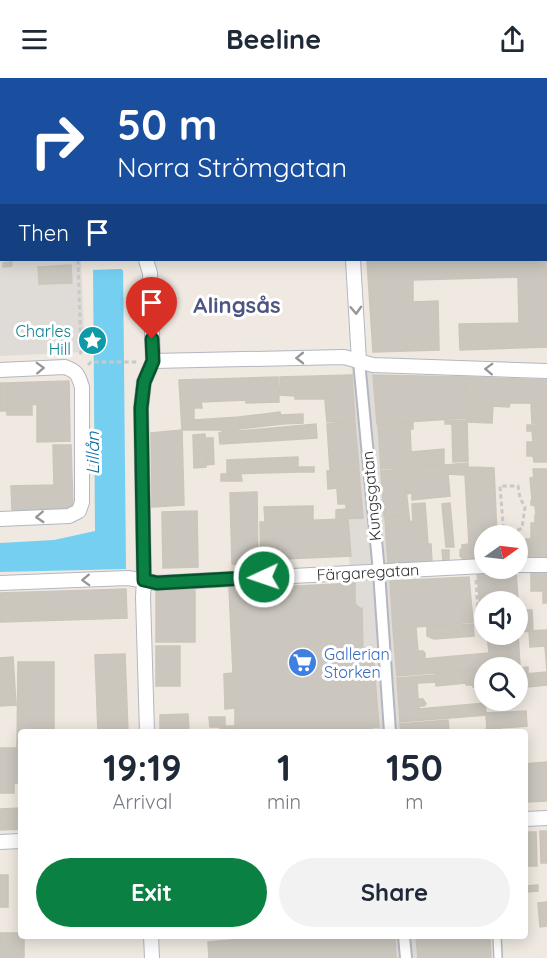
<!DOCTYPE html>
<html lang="en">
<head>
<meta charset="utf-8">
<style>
	:root { --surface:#fff; --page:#f2f2f3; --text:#1f2937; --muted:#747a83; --accent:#0b8043 }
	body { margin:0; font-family:Quicksand,sans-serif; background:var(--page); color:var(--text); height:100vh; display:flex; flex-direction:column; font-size:22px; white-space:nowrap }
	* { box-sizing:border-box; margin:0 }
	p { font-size:20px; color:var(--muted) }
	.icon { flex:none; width:33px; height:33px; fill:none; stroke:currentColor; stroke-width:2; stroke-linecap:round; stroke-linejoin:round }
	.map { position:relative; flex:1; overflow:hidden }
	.side { position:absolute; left:18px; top:651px; width:510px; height:210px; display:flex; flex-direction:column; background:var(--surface); border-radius:6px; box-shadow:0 3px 15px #0003 }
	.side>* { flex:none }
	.hud { position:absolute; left:0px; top:0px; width:548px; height:183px; box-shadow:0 3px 15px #0003; background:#1a4fa0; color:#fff; overflow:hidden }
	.needle { width:39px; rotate:76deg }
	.tools { position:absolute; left:474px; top:447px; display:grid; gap:12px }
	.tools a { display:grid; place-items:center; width:54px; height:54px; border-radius:50%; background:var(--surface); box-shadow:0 3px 15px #0003; font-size:30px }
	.pin { position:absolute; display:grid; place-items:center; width:51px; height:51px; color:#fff; margin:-62px -26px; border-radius:50% 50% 50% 0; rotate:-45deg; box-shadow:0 0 6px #0007 }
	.pin .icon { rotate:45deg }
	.me { position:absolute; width:66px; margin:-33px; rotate:267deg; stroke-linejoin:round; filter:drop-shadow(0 0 4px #0008) }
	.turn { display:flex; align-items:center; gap:21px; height:126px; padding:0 18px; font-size:27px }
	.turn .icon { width:78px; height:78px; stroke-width:2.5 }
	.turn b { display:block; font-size:42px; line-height:51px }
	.then { display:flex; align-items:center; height:57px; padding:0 18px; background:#0003; gap:12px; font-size:22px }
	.eta { display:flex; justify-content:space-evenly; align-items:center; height:102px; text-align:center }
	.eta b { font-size:36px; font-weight:700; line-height:42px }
	.cta { display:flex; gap:12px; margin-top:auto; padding:12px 18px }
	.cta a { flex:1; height:69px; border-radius:36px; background:var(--accent); color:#fff; font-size:24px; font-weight:700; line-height:69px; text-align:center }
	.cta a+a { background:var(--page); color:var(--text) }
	header { display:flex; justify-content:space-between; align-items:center; height:78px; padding:0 18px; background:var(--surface); font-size:27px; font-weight:700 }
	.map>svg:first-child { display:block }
</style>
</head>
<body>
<header><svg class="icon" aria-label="menu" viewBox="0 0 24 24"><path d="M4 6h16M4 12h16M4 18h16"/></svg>Beeline<svg class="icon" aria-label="share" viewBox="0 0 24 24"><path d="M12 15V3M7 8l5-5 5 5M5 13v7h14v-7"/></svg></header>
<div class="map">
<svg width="547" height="880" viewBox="0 0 547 880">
	<rect width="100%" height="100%" fill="#efe9e1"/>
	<path fill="#b6e59e" d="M419,0H547V146L546,2H411Z"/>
	<path fill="#dfdcd8" d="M0,172H1L2,182H81L85,274L0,278Z
		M351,281L373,287L401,654H372V649L379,648L373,575L363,576L362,531H361L355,526V506L351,505L349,478L351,477L348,440H363Z
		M395,858H416L418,880H396Z"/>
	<path fill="#75cff0" d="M93,182H123L126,491L0,494V465L54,462L95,453Z"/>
	<path fill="#efe9e1" d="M90,182H126V195L121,191L90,192Z"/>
	<path fill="#cbc7bf" stroke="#cbc5ba" stroke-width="1.5" d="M150,0H185V2H150Z
		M257,0H301V2H257Z
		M509,0H542L543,2H508Z
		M0,98H2V135H0Z
		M546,158L547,269L460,272L459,246L519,245L518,199L413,202V224L438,223L439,272L373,274L367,182H546Z
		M12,184V188L3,189V185Z
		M71,187L72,205L39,206L38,189Z
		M352,297L355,343L327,344L325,323L326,321H295V318L280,317V299Z
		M373,297L465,299L466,340L377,346Z
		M278,299L279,324L246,325V322L201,324L202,330H194V342L239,339L240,351L222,354L221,352H182L179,302Z
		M466,299L547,302V346L532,345L531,325H510L509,329L493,328L492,345L467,344Z
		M69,303L70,363L37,364V326L32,327V337H7V305Z
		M0,305H7L8,333H0Z
		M280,334L282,346L240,351L239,339Z
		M303,336V345L282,346L281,337Z
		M467,342L468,383L453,384L452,346H445V343Z
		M355,344L359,391L330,393L327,346Z
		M413,344V351H410L411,374L444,371V386L381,391L378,347Z
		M316,346L317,360L220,366L219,355Z
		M527,347H547V384H534L533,378H527V364H533L532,353H527Z
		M182,352L184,427L152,429L151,355Z
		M205,356L206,389L194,390L193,357Z
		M206,360H213L214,386L207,387Z
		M53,367H71L73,431L12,432L11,408L54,407Z
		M298,379V394L227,396V382Z
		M468,385V389L494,390L497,458H484V482L463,483L462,480L460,478V472L462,470V467L469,466L465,397L448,396L450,418L412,422V415L407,416L406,414L405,403H400L399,391Z
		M298,389H314V394H298Z
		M399,391L400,403H405L409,437L384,439L381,393Z
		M533,391H547V436H536L535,428L531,427V423L532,421L530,400L534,399Z
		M359,392L363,440L336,441V432L346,431V426H338L337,410L328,411L327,393Z
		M221,396H241L242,403H221Z
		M257,414L258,486H232L230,415Z
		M425,425L428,466H431L432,484L388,486L385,440L409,438L410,444L413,443L412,426Z
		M450,425L454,469H446L442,426Z
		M313,428V441L265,443L264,429Z
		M197,433L198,489L163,490L162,434Z
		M535,437H547V479L527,480L526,461H531V445H535Z
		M348,441L351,478L261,482L260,444Z
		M518,470H527V480H518Z
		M442,472H449V483H443Z
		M516,494L518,521L490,522V524H484V543L481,544L477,495Z
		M547,494V525H543V513H531V495Z
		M469,499L473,544L393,551L390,503Z
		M355,505V526L361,531L362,530L363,576L373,575L379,649H372V654H235V630L225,631L224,596L233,595L229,510L237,509L238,511Z
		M126,511L127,540L0,544V515Z
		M156,511L195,512V564H156Z
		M525,532H532L533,553L518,554V546L526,545Z
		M473,546L474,558L434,561L427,558V549Z
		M416,550L418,573H423L425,575V579L424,581L434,580L435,595L397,598L393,551Z
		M547,552V593L545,568L530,569L529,553Z
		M487,556H507L510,589L484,590V591L436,595L434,580L489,575Z
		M518,556L520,588L511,589L509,557Z
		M156,568H180V608H156Z
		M125,576L128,654H98L95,577Z
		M13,579L16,627L0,628V580Z
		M18,584H54V654H66H21V705H14V715H0V670H17Z
		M528,589V596H526L527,608L518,609V590Z
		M484,592V609H473V607H466V605L436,608L435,596Z
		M547,594V607L528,609L526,596Z
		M435,597L436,604L417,605L418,621H423L426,626L424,628H419V631L485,625L486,637L400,644L397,600Z
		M526,633L527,648L487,651L486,635Z
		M188,636L189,654H160V637Z
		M209,639H225V648H235V654H220V649H210Z
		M448,642L449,654H401L400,646Z
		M501,650V654H486V651Z
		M547,684V723L525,724V686Z
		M21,730V751L0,752V731Z
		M540,753H547V785H541Z
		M525,754H536L537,788H525Z
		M0,797H8V829H0Z
		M538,807V813L526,814V808Z
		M547,824V848L540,849L538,825Z
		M0,855H21V858H24V880H0Z
		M231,858H304L305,880H209L208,864L232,862Z
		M304,858H395L396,880H305Z
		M416,858H490L491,880H418Z"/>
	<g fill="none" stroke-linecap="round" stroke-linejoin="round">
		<defs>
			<path id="service" d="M497,858L498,880"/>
			<path id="pedestrian" d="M359,283L379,494L390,654
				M404,858L406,880"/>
			<path id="minor" d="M79,0V2
				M137,0V2
				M338,0V2
				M419,2L427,0
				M0,8H2
				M546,156H547
				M0,169H2
				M146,182L150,195L153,283L144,304L141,330L144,502L143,519L147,654
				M353,182L359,283
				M153,283L344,279L373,287L547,293
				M0,292L65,289C78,294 78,297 82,309V424L79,433L69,438L0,441
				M518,487H547
				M0,505L128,500L157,505L484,488
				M525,741L547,740
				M0,764L21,763
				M151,858L152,880"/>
		</defs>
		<use href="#service" stroke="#b4b7c1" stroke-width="10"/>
		<use href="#pedestrian" stroke="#b4b7c1" stroke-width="14"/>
		<use href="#minor" stroke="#b4b7c1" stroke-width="16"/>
		<path stroke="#c9c9c9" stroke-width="3" stroke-dasharray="4.5 3" stroke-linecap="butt" d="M462,2L463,0
			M546,81L547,80
			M78,182L81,274L79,279
			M88,287L91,284H138
			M504,458L500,408H518L520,420L525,429L522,450L506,458
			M476,502L479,552"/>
		<use href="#service" stroke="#fff" stroke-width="7"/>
		<use href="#pedestrian" stroke="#fff" stroke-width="10"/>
		<use href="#minor" stroke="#fff" stroke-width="14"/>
	</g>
	<defs><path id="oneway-chevron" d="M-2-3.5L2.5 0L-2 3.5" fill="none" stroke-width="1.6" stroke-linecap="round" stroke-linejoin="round" transform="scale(1.5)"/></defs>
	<g stroke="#969696">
		<use href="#oneway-chevron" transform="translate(356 232) rotate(87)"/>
		<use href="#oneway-chevron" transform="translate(300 280) rotate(179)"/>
		<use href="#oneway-chevron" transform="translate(40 290) rotate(-2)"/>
		<use href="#oneway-chevron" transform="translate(489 291) rotate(-178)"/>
		<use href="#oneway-chevron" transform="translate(40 439) rotate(177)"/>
		<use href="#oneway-chevron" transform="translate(86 502) rotate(178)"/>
	</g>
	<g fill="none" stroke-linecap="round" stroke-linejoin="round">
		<defs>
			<path id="route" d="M152,261L153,283L144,304L141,330L144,502L157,505L264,499"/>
		</defs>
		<use href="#route" stroke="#07532c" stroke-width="15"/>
		<use href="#route" stroke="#0b8043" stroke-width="10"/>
	</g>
	<defs>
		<symbol id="sight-disc" viewBox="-11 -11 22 22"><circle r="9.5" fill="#0f9aa8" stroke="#fff"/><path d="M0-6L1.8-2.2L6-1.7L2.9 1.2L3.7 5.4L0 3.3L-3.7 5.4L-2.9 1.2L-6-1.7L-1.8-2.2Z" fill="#fff"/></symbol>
		<symbol id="supermarket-disc" viewBox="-11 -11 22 22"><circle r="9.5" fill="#3f7fe0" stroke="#fff"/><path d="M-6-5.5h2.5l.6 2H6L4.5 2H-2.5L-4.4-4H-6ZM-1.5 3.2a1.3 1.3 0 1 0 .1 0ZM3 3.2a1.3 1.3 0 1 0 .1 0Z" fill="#fff"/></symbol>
	</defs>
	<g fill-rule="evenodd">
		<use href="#sight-disc" x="76" y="246" width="33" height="33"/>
		<use href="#supermarket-disc" x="286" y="568" width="33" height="33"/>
	</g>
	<g text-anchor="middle" stroke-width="6" stroke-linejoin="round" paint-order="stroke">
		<g font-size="16" fill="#0d838f" stroke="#fff" text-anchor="end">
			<text x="71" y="259">Charles<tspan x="71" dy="18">Hill</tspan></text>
		</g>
		<g font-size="16" fill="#2e2e2e" stroke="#fff">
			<text transform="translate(371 418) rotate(-95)" y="6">Kungsgatan</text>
			<text transform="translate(368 494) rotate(-3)" y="6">Färgaregatan</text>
		</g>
		<g font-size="16" fill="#366cbe" stroke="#fff" text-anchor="start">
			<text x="324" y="582">Gallerian<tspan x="324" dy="18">Storken</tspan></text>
		</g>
		<g font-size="18" font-style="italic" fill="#0d6fa3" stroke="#fff">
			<text transform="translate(93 375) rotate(-90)" y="6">Lillån</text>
		</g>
		<g font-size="22" font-weight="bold" fill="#4d5680" stroke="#fff">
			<text x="237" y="235">Alingsås</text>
		</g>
	</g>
</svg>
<div class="tools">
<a><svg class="needle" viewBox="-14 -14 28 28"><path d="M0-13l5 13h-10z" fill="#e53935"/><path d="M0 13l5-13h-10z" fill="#747a83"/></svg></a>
<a><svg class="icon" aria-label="sound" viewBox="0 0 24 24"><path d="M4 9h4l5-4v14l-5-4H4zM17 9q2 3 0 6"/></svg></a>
<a><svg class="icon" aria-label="search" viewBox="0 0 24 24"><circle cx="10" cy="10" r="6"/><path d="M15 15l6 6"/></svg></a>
</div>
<div class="pin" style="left:152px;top:261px;background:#d93025"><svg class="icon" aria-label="arrive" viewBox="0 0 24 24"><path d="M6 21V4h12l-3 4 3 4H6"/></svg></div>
<svg class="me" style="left:264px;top:499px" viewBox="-20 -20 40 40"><circle r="17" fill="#0b8043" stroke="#fff" stroke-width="3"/><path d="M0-11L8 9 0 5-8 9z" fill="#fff"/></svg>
<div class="hud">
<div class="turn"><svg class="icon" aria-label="right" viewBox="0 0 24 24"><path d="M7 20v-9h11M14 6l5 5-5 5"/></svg><div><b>50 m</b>Norra Strömgatan</div></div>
<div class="then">Then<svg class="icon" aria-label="arrive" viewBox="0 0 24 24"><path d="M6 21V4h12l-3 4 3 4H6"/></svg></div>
</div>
<section class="side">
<div class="eta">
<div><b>19:19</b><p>Arrival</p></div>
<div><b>1</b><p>min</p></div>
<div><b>150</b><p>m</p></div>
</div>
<div class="cta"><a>Exit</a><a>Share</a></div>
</section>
</div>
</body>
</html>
